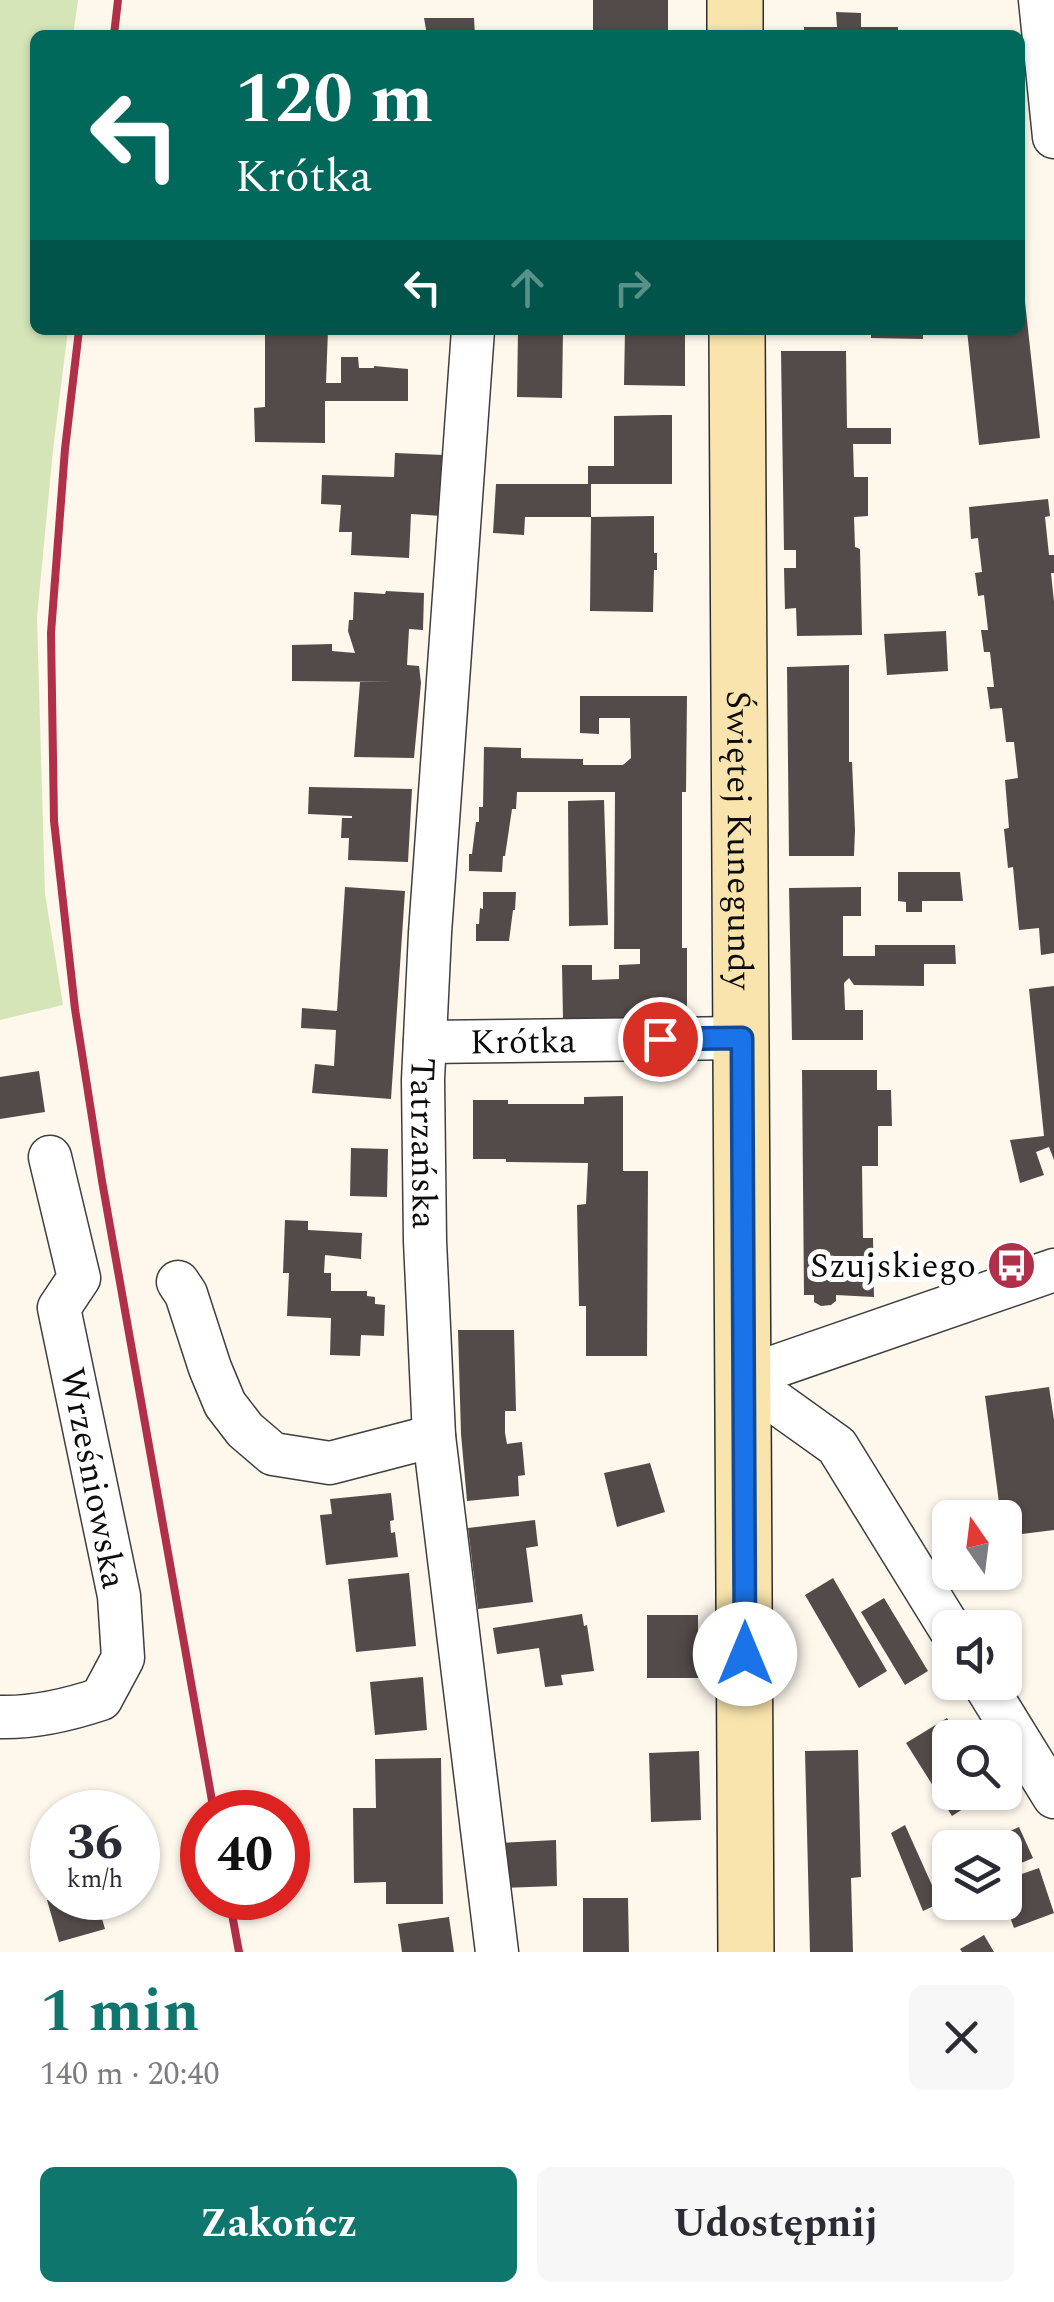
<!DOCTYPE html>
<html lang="pl">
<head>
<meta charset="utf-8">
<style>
	:root { --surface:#fff; --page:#f7f7f7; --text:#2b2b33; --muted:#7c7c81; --accent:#0f766e }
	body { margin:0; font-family:Spectral,serif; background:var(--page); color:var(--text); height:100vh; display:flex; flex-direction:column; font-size:38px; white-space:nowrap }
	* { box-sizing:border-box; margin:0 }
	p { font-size:32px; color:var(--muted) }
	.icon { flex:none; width:55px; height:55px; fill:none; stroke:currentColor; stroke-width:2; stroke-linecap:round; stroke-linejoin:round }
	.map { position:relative; height:1952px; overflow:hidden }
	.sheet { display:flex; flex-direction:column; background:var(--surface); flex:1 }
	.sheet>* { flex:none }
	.hud { position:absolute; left:30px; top:30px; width:995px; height:305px; border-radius:15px; box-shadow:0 2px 8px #0004; background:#00695c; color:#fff; overflow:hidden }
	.needle { width:65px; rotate:346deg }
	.fabs { position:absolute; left:932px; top:1500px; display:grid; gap:20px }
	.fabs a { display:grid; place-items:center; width:90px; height:90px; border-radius:15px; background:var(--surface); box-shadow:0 2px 8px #0004; font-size:50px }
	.speed { position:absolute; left:30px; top:1790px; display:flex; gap:20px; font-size:50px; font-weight:700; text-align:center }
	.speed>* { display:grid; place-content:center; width:130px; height:130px; border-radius:50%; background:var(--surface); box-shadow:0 2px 8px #0004; line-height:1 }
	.speed small { font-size:25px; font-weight:400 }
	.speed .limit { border:15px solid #d22; background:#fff; color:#111 }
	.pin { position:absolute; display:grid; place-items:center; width:85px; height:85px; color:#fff; margin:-42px; border:5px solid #fff; border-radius:50%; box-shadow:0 2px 10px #0007 }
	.me { position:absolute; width:110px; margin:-55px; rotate:0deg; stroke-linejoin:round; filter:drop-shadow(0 0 8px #0008) }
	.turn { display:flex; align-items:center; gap:35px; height:210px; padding:0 40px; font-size:45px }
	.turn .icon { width:130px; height:130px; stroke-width:2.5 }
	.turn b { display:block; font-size:70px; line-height:85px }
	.lanes { display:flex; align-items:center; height:95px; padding:0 40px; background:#0003; justify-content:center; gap:50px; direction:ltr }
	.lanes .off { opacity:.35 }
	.round { display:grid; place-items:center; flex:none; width:105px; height:105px; border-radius:15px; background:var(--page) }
	.overview { display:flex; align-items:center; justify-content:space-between; height:170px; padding:0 40px }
	h1 { font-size:60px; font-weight:700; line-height:75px; color:var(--accent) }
	.button { display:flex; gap:20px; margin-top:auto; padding:20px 40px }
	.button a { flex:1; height:115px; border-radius:15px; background:var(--accent); color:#fff; font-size:40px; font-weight:700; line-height:115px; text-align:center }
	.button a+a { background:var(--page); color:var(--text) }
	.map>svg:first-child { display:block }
</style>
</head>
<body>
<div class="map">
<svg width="1054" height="1952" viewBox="0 0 1054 1952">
	<rect width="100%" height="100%" fill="#fdf7ec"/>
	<path fill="#d6e5b8" d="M0,0H78L73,35H35V330H68L53,450L37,617L45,894L63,1005L0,1020Z"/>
	<path fill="#534b49" d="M593,0H668V35H593Z
		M836,12L861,13V27H898V35H804V27H837Z
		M424,18H474L475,35H427Z
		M1020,284H1023L1040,438L979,445L967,330H1020Z
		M265,330H328L326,383H341V357H358L359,368H374V366L408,369V401H325V443L255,442L254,408L265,407Z
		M518,330H563L562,398L517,397Z
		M625,330H685V386L624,385Z
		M871,330H923V339L871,338Z
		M781,351H846L847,428H891V444H853L854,477H868V516L854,517L855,547L860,549L862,635L797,636L796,608L785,609L784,568H796V550H784Z
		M663,415H672V484H588V466H614V416Z
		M395,453L444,455L442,516L411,514L409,558L351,555L352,532H339L341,505L321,504L322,475L394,477Z
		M496,484H591V517H525L524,535L493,533Z
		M1048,499L1050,516L1045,517L1049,555H1054V573H1051L1054,602V953L1041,955L1039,928L1019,930L1013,867L1008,868L1004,829L1009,828L1005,780L1018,778L1014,742H1006L1002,708L990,709L987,687H994L990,652H984L981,630H988L984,595L978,596L975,573L982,572L978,538L971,539L969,507Z
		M654,516V553H657V570H654L653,612L590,611L591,517Z
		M386,591L424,593L423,630L409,629L407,665L419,666L421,683L414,758L354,757L360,682H392L292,681V645L332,644V651L355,653L348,631L349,620H353L354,592L385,594Z
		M946,631L948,671L887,675L884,634Z
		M849,665V762H852L855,830L854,856H789L787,667Z
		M580,696H687L686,792H682V948H687V1010L679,1018L563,1019L562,965H592V980L619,979V965L640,964V949H614L615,792H517L516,809H512L505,856H503L502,872L469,871V854H472L476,822H479V807H483L484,747L521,748V758L583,759V765H623L631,758L630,718H599V734L580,733Z
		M309,787L412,789L408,862L348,860L349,838H341L342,818H352V816L308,814Z
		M604,800L608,925L569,926L568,801Z
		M898,872H960L963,901H922V912H906V902L898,901Z
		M345,887L405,891L391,1099L312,1093L315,1064L334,1066L336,1030L301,1028L302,1008L337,1011Z
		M861,887V916H843V956H875V945H955L956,964H924V986L854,985L849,978L844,983L845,1010H863V1040H792L789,888Z
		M483,892H516L515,910H513L509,941H476V924H479L480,908L483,909Z
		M1054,986V1160L1049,1147L1036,1152L1044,1175L1020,1183L1010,1140L1044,1136L1029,989Z
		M802,1070H877V1090H891L892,1126H878V1166H862L863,1238H873L874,1297L836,1295V1301L831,1305L821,1306L814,1302V1295H804Z
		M39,1071L45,1112L0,1119V1077Z
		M623,1096V1171H648L647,1356H586V1306H579L577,1205L586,1204L588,1163L506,1162V1159H473V1100H508V1104H584V1097Z
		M351,1148L388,1149L387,1197L350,1196Z
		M285,1220L308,1221V1230L362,1233L361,1259L325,1255L324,1273H331V1291H367V1296L375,1297V1304L385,1305L384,1336L361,1335L360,1356L330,1355L331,1318L287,1316L289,1273H283Z
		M458,1330H514L516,1411H505V1433L507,1444L522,1442L525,1475L518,1476L519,1496L467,1501L461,1434Z
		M1049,1387L1054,1420V1530L1005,1536V1518H1001L985,1396Z
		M650,1463L665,1512L617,1527L604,1473Z
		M391,1493L394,1520L390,1521L391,1533L395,1532L398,1557L326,1565L320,1515L332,1514L330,1499Z
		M535,1520L538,1546L526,1548L533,1602L478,1609L468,1528Z
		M409,1573L416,1646L356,1652L348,1579Z
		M833,1578L887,1671L859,1688L805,1595Z
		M884,1598L928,1671L905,1685L861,1612Z
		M582,1614L584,1626L587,1625L594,1671L561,1675L563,1685L545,1687L539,1648L497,1654L493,1628Z
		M647,1615H698V1678H647Z
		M423,1677L427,1730L375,1735L370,1682Z
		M947,1718L959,1738H950V1792H989L952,1816L906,1743Z
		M858,1750L861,1877L851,1878L853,1952H810L805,1751Z
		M699,1751L701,1820L651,1822L649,1753Z
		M441,1758L443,1904H386V1882L354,1883L353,1808H376L375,1759Z
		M905,1825L940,1903L923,1911L891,1833Z
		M1019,1827L1033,1858L1005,1870V1848H970Z
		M556,1840L557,1886L502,1888L500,1843Z
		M1039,1868L1054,1913L1014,1928L1005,1903V1880Z
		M57,1898H96L105,1929L59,1942L47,1900Z
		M583,1898H628L629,1952H583Z
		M449,1917L454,1952H402L398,1924Z
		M984,1935L994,1952H962L960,1949Z"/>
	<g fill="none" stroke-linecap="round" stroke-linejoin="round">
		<defs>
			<g id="street">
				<path d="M1040,0L1054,137"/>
				<path id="s1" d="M473,330L430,933L423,1080L425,1241L434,1436L497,1952"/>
				<path id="s2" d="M425,1042L742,1038"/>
				<path d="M178,1282L186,1294L210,1368L225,1404L245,1430L273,1454L330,1463L434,1436"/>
				<path d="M742,1378L837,1446L950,1629"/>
				<path d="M742,1378L1054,1270"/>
				<path d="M983,1682L1054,1797"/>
				<path d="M0,1717C35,1718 68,1710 101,1699L123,1658L119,1596L59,1308L79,1278L50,1157"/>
			</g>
			<g id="secondary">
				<path d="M735,0V35"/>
				<path id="s3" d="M737,330L746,1952"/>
			</g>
		</defs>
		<use href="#street" stroke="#3f3f3f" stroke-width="45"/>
		<use href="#secondary" stroke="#2e2e2e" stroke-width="58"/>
		<use href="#street" stroke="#fff" stroke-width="42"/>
		<use href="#secondary" stroke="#f8e4ac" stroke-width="55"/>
		<path stroke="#b02f49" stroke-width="8" d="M114,35L118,0
			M79,330L65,449L51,633L54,821L75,1009L102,1181L214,1812
			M229,1898L239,1952"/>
	</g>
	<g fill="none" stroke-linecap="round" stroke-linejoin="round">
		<defs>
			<path id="route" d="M660,1039L742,1038L745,1654"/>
		</defs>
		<use href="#route" stroke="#114b97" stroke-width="25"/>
		<use href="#route" stroke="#1a73e8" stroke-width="18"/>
	</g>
	<defs>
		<symbol id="bus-disc" viewBox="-11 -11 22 22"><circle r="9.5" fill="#b02f49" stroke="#fff"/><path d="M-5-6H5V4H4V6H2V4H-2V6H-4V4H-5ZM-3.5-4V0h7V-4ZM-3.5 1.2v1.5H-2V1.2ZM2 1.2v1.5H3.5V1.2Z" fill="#fff"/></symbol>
	</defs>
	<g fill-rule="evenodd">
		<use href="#bus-disc" x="984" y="1238" width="55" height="55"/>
	</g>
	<g text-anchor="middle" stroke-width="10" stroke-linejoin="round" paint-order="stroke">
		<g font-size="35" fill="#0c0c0c" stroke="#fff">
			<text dy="12" stroke="none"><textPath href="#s3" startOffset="510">Świętej Kunegundy</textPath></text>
			<text dy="12" stroke="none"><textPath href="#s2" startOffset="98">Krótka</textPath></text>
			<text dy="12" stroke="none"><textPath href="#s1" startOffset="815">Tatrzańska</textPath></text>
			<text transform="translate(94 1478) rotate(79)" y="12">Wrześniowska</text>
		</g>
		<g font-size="35" fill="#0c0c0c" stroke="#fff" text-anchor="end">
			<text x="976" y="1277">Szujskiego</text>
		</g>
	</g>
</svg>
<div class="fabs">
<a><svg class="needle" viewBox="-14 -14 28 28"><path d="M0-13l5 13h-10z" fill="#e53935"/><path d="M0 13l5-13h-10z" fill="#7c7c81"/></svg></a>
<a><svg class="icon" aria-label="sound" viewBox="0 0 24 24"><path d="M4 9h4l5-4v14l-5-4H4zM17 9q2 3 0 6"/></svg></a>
<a><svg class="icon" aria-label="search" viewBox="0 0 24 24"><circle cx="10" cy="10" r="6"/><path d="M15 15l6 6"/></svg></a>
<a><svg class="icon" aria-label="layers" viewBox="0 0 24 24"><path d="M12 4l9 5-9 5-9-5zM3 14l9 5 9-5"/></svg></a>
</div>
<div class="speed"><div>36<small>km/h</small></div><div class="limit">40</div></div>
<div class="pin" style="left:660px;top:1039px;background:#d93025"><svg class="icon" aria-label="arrive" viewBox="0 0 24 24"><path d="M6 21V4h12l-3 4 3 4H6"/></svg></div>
<svg class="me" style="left:745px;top:1654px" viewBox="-20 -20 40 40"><circle r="19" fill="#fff"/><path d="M0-13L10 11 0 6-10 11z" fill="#1a73e8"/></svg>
<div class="hud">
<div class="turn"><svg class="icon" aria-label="left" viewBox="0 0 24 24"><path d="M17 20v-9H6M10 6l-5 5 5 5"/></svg><div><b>120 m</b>Krótka</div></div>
<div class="lanes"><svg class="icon" aria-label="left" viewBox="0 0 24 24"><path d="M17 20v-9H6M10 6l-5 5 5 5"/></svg><svg class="icon off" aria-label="ahead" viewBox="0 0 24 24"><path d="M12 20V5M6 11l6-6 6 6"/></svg><svg class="icon off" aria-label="right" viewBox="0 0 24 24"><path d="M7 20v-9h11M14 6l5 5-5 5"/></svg></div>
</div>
</div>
<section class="sheet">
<div class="overview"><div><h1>1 min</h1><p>140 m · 20:40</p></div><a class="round"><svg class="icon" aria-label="close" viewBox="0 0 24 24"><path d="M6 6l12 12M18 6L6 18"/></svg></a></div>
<div class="button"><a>Zakończ</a><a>Udostępnij</a></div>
</section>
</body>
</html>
